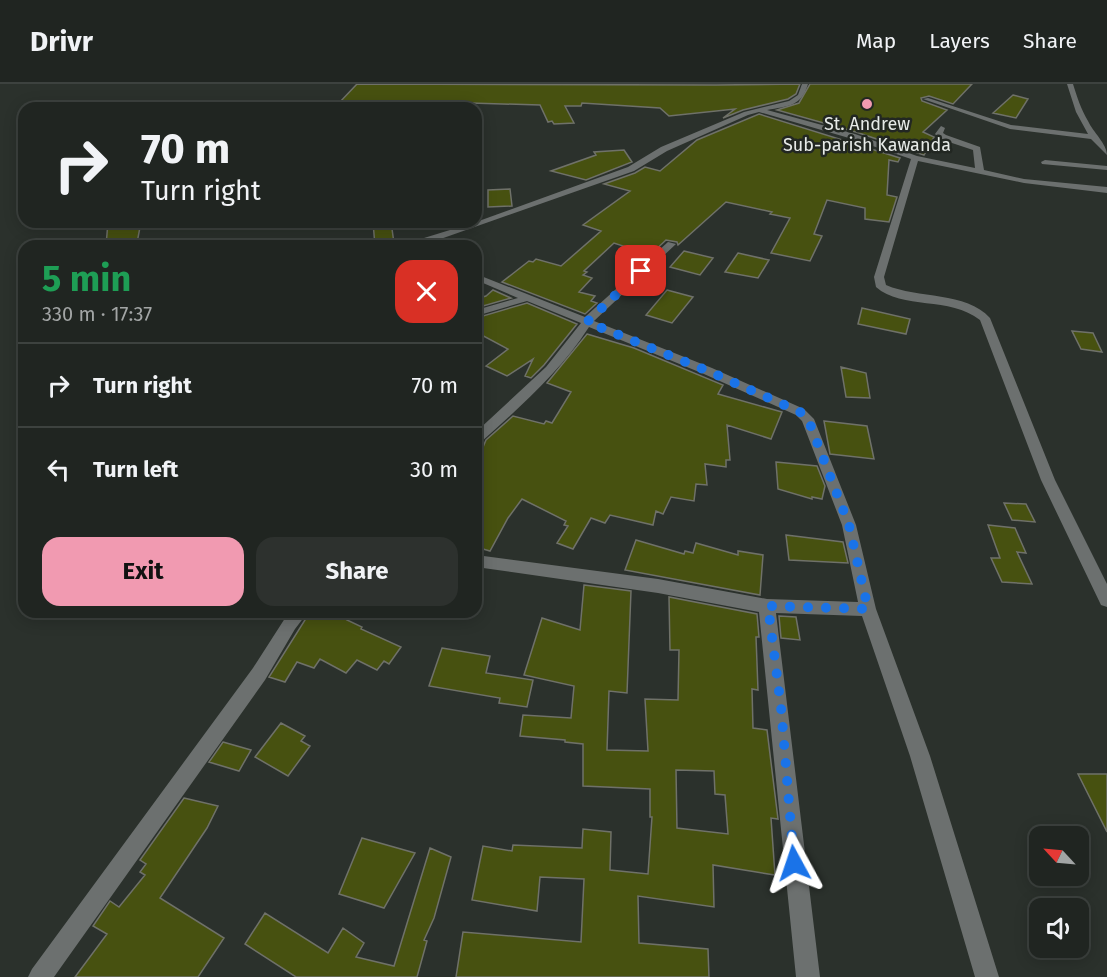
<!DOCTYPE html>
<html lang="en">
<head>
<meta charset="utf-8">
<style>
	:root { --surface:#202521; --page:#2d312e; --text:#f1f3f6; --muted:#a2a5a5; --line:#3d423f; --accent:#f19ab1 }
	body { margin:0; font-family:"Fira Sans",sans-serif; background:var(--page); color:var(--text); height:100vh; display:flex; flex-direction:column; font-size:22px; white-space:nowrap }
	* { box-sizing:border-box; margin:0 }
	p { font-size:20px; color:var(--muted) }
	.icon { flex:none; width:33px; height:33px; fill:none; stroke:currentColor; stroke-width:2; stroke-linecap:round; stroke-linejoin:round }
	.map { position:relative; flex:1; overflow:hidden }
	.details { position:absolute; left:18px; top:156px; width:464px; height:378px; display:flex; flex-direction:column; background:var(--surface); border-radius:18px; box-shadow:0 3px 15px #0003,0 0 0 2px var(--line) }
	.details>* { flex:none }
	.hud { position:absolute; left:18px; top:18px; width:464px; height:126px; border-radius:18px; box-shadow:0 3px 15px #0003,0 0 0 2px var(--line); background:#202521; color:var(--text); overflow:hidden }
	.needle { width:39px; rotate:296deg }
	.buttons { position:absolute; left:1029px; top:742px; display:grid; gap:12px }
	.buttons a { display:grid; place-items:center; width:60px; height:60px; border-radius:12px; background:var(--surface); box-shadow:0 3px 15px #0003,0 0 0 2px var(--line); font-size:30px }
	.pin { position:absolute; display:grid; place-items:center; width:51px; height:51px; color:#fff; margin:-26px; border-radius:12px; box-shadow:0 3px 9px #0006 }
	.me { position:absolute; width:66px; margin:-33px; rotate:355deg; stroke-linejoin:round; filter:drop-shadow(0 0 4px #0008) }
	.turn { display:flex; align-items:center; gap:21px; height:126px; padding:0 24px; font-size:27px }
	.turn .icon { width:78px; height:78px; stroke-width:2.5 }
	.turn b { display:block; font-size:42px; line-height:51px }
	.round { display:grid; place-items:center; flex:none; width:63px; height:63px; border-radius:18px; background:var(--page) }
	.overview { display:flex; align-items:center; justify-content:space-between; height:102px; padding:0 24px }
	h1 { font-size:36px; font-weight:700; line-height:45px; color:#1e9e55 }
	.button { display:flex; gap:12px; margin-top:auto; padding:12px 24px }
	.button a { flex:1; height:69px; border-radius:18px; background:var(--accent); color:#111; font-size:24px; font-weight:700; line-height:69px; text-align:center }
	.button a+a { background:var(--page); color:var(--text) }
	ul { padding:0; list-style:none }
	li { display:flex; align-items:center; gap:18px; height:84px; padding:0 24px; border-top:2px solid var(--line) }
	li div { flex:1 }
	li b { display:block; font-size:22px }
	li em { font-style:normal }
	header { display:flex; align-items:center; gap:36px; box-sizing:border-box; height:84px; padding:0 30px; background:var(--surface); border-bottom:2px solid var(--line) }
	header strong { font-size:28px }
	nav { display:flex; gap:33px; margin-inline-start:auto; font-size:21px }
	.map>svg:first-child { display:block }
</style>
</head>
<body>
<header>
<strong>Drivr</strong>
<nav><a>Map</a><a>Layers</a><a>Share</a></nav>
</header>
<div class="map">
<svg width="1107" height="893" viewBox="0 0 1107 893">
	<rect width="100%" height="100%" fill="#2b312c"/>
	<path fill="#475110" stroke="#6f7169" stroke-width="1.5" fill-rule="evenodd" d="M357,0L716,1L800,0L796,10L788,15L743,26L723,34L735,25L669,32L660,24L582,19L581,22H565L574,39L554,40L552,37L548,38L540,21L471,19L470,21L435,19L436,24H368L370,21L338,20Z
		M810,0H972L953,20L929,12L921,14L922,17L947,26L923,48L934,53L924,71L856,48L777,26L799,19Z
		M1013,11L1028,15L1016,34L993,29Z
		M759,30L900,74L898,78L889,76L887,111L897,113L889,138L865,135V124L827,116L814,150L822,152L810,177L771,169L790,134L770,130L772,128L726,118L678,161L677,158L666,156L650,171L614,159L584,187L587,188L583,191L592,194L579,208L595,212L591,217L597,219L585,230L502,198L529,177L533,178L536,175L561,182L601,147L583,141L630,107L604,100L635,89L645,83L660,87L697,56Z
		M624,66L632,78L586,96L551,87L596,71L594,68Z
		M510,105L512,122L488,123V106Z
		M108,138H141L137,159L106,162Z
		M373,138H391L394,159L375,162Z
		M684,167L713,174L700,191L670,183Z
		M738,169L769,176L758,194L725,188Z
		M493,206L511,214L476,224V215L486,212Z
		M667,206L693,213L672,239L646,231Z
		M527,219L577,240L544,281L531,294L525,292L533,275L507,292L486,282L508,265L476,248V234Z
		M862,224L910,235L906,250L858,240Z
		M1072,247L1093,249L1102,268L1081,265Z
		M587,250L634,264L723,301L718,310L782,328L771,355L727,341L730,376H726V383L705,380L707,401L696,400L694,417L671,413L663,430L656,427L653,441L610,431L605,439L591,434L573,465L557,459L568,442L564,441L566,437L522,415L508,434L490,467L476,463V366L481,368L486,356L513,332L544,340L546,337L552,339L571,308L547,299Z
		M841,283L866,289L870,314L846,313Z
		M824,337L867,342L874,375L830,370Z
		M776,378L817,382L825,402L822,415L812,413V415L778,405Z
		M1004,419L1026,420L1035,438L1012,436Z
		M988,441L1015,444L1026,469L1017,468L1032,500L1002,498L991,474H1000Z
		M786,451L843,458L848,479L789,476Z
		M636,456L684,470L685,467L693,469L696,459L738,471V467L763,471L760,511L625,486Z
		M584,501L631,507L627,609L609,607L607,666L648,667L645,615L678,616L679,566H670L669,513L757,530L759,553H756L758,606L752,605L753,644L767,646L778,735L771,734L775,791L713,781L714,823L638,812L639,859L708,865L709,893H456L463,848L581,858L584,795L540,793L537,827L472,816L483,762L512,767L513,761L582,764L583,745L611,748L610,786L648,790L652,733H650V705L583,702V660L565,658V656L520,652L523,631L571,634L574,602L524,591L542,534L580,546ZM676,686L714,687L715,710L725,711L728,750L677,744Z
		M310,528H354L347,536L362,543L361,545L401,563L389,580L384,577L377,586L357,576L346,589L320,575L314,584L297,578L285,598L269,593Z
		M779,532L796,533L800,556L781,554Z
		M442,564L490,572L486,589L533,596L527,623L499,619L500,614L429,602Z
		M281,639L305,652L301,657L310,662L288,692L255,673Z
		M223,658L251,666L239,687L209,678Z
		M1078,690H1107V748Z
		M184,714L218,722L207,744L160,814L224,854L198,893H75L107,850L93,842L110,817L119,823L145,791L140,788L146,780L140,776Z
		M362,754L415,769L384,824L339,810Z
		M430,764L451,773L434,834L424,856L427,857L417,893H296L245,860L265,829L328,869L343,844L364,859L356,873L394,882Z"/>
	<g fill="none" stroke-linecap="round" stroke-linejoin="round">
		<path fill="#6c706f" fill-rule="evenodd" d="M802,0H808C801,23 788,22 767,26L855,50L917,72L975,84L973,66L940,55L935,50L941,42L945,44L943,49L946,51L980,63L984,86L1024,95L1107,103V109L1024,99L918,77L884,193L886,201C918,215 966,207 990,234L1055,396L1107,500V523L1101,521L1041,396L980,236C950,212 902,226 876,203L874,193L911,75L849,54L759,28L748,31L667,67L634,87L432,158L427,162H398L476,138L628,83L661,63L744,28L789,17L798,11Z
			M1067,0H1073C1077,13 1081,25 1088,37C1093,48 1107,60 1107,71L1091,55L1010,45L923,15L928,14L1011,41L1088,50L1076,28Z
			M1045,76L1107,82V86L1042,80L1041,78Z
			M668,158L676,160L594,237L712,284L804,325L814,335L856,441L876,525L930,672L999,893H975L910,672L862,532L776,529L820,893H796L759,528L658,509L476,483V471L658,495L767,515L858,518L842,441L802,337L796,331L704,290L589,243C560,288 520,323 481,358L476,359V348L546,283L581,239L527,217L476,232V226L518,214L476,196V190L585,233Z
			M289,528H308L295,545L265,596L54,893H28L32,885L253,584Z"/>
	</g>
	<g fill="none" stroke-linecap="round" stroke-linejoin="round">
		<path stroke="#1a73e8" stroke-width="10" stroke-dasharray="0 18" d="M641,187L587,238L708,287L800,328L808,335L849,441L868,525L768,522L781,623L794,779"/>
	</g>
	<circle fill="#f19ab1" stroke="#222722" stroke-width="2" cx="867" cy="20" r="6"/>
	<g text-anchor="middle" stroke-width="5" stroke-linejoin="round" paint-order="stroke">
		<g font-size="18" fill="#e7ebe8" stroke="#222722">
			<text x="867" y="46">St. Andrew<tspan x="867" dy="21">Sub-parish Kawanda</tspan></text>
		</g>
	</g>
</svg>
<div class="buttons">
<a><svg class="needle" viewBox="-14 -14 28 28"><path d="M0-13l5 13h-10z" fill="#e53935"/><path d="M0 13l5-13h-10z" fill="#a2a5a5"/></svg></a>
<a><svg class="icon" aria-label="sound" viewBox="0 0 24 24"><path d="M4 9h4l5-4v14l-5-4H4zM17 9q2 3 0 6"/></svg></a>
</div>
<div class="pin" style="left:641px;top:187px;background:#d93025"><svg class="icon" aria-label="arrive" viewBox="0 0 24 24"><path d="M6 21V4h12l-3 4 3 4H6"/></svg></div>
<svg class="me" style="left:794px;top:779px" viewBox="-20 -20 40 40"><path d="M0-17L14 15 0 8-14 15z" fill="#1a73e8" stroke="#fff" stroke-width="4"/></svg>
<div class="hud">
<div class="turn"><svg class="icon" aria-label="right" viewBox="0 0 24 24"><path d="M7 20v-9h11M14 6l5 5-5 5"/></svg><div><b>70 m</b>Turn right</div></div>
</div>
<section class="details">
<div class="overview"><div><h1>5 min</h1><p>330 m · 17:37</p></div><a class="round" style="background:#d93025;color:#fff"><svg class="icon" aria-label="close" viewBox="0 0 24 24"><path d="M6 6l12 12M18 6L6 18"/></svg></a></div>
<ul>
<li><svg class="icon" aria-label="right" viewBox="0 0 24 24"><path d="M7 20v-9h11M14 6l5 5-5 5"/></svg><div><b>Turn right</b></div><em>70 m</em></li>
<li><svg class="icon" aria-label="left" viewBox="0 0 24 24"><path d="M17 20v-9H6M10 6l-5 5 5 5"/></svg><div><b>Turn left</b></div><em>30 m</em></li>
</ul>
<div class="button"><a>Exit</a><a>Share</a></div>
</section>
</div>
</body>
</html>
